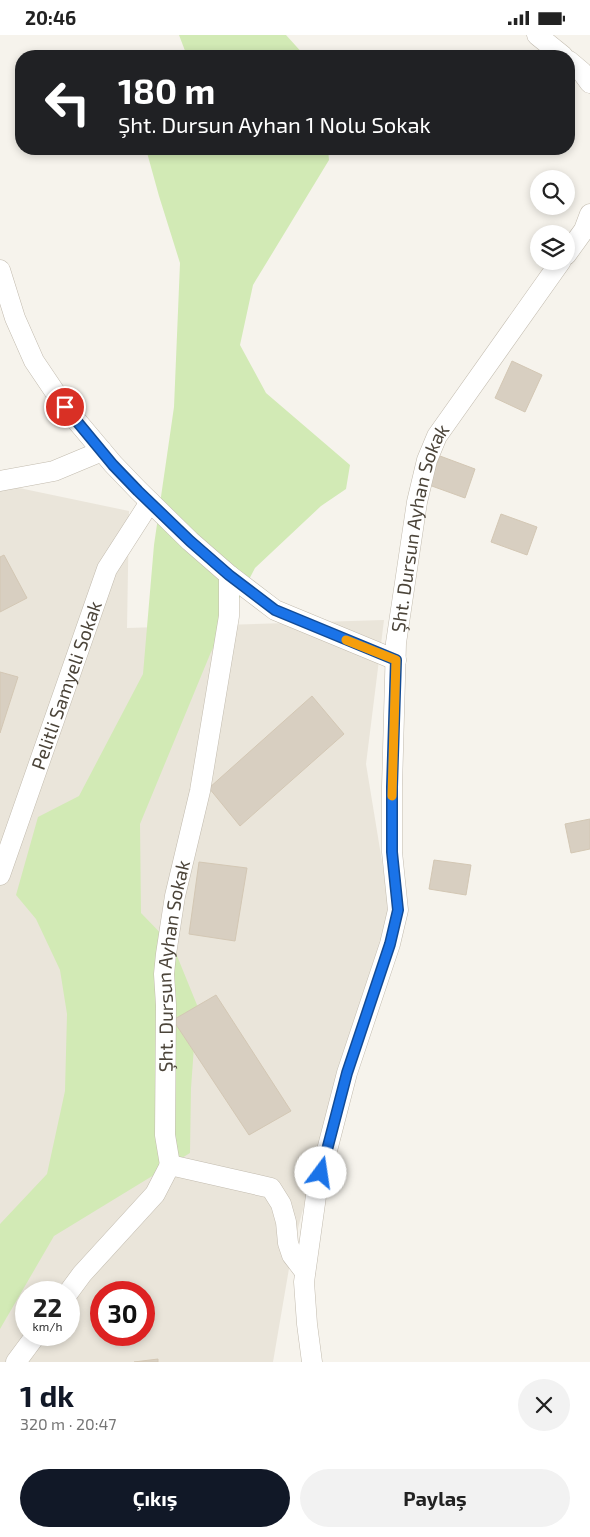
<!DOCTYPE html>
<html lang="tr">
<head>
<meta charset="utf-8">
<style>
	:root { --surface:#fff; --page:#f2f2f2; --text:#222; --muted:#767676; --accent:#111827 }
	body { margin:0; font-family:"Exo 2",sans-serif; background:var(--page); color:var(--text); height:100vh; display:flex; flex-direction:column; font-size:19px; white-space:nowrap }
	* { box-sizing:border-box; margin:0 }
	p { font-size:16px; color:var(--muted) }
	.icon { flex:none; width:28px; height:28px; fill:none; stroke:currentColor; stroke-width:2; stroke-linecap:round; stroke-linejoin:round }
	.map { position:relative; height:1327px; overflow:hidden }
	.side { display:flex; flex-direction:column; background:var(--surface); flex:1 }
	.side>* { flex:none }
	.top-card { position:absolute; left:15px; top:15px; width:560px; height:105px; border-radius:20px; box-shadow:0 2px 8px #0003; background:#202124; color:#fff; overflow:hidden }
	.tools { position:absolute; left:530px; top:135px; display:grid; gap:10px }
	.tools a { display:grid; place-items:center; width:45px; height:45px; border-radius:50%; background:var(--surface); box-shadow:0 2px 8px #0003; font-size:25px }
	.speed { position:absolute; left:15px; top:1246px; display:flex; gap:10px; font-size:25px; font-weight:700; text-align:center }
	.speed>* { display:grid; place-content:center; width:65px; height:65px; border-radius:50%; background:var(--surface); box-shadow:0 2px 8px #0003; line-height:1 }
	.speed small { font-size:12px; font-weight:400 }
	.speed .limit { border:8px solid #d22; background:#fff; color:#111 }
	.pin { position:absolute; display:grid; place-items:center; width:42px; height:42px; color:#fff; margin:-21px; border:2px solid #fff; border-radius:50%; box-shadow:0 1px 5px #0007 }
	.me { position:absolute; width:55px; margin:-28px; rotate:14deg; stroke-linejoin:round; filter:drop-shadow(0 0 4px #0008) }
	.turn { display:flex; align-items:center; gap:18px; height:105px; padding:0 20px; font-size:22px }
	.turn .icon { width:65px; height:65px; stroke-width:2.5 }
	.turn b { display:block; font-size:35px; line-height:42px }
	.round { display:grid; place-items:center; flex:none; width:52px; height:52px; border-radius:26px; background:var(--page) }
	.head { display:flex; align-items:center; justify-content:space-between; height:85px; padding:0 20px }
	h1 { font-size:30px; font-weight:700; line-height:38px; color:var(--accent) }
	.cta { display:flex; gap:10px; margin-top:auto; padding:10px 20px }
	.cta a { flex:1; height:58px; border-radius:30px; background:var(--accent); color:#fff; font-size:20px; font-weight:700; line-height:58px; text-align:center }
	.cta a+a { background:var(--page); color:var(--text) }
	.status { display:flex; justify-content:space-between; align-items:center; height:35px; padding:0 25px; background:var(--surface); direction:ltr }
	.status svg { height:14px; fill:currentColor }
	.map>svg:first-child { display:block }
</style>
</head>
<body>
<div class="status"><b>20:46</b><svg viewBox="0 0 49 12"><path d="M0 12V9h3v3zM5 12V6h3v6zM10 12V3h3v9zM15 12V0h3v12zM26 1h20v11H26zM47 4h2v5h-2z"/></svg></div>
<div class="map">
<svg width="590" height="1327" viewBox="0 0 590 1327">
	<rect width="100%" height="100%" fill="#f6f3ec"/>
	<path fill="#eae5da" fill-rule="evenodd" d="M0,449L129,476L127,593L384,585L366,729L389,869L374,954L327,1083L292,1216L273,1327H0ZM26,1258H69V1300H26ZM101,1258H144V1300H101Z"/>
	<path fill="#d2eab5" d="M179,0H286L305,21H187Z
		M146,114H328L329,125L253,250L240,310L266,358L350,430L346,454L321,471L255,533L211,617L140,789L141,878L173,911L197,970L191,1053L190,1118L54,1201L0,1294V1189L47,1139L65,1056L67,979L60,935L36,884L16,860L38,782L79,761L143,639L154,510L174,372L180,228L159,161Z"/>
	<path fill="#d8cfc1" stroke="#d3c7b4" d="M512,326L542,340L525,377L495,363Z
		M440,421L475,434L465,463L429,450Z
		M501,479L537,492L527,520L491,507Z
		M4,520L27,563L0,577V522Z
		M0,637L18,642L0,698Z
		M312,661L344,699L240,791L209,753Z
		M590,784V814L571,818L565,789Z
		M434,825L471,830L466,860L429,854Z
		M199,827L247,833L235,906L189,899Z
		M216,960L291,1076L249,1100L173,985Z
		M158,1324V1327H134Z"/>
	<g fill="none" stroke-linecap="round" stroke-linejoin="round">
		<defs>
			<g id="street">
				<path d="M537,0L563,21"/>
				<path d="M569,26L582,37L590,48"/>
				<path d="M566,220L584,195L590,179"/>
				<path d="M0,235L15,283L34,326L65,372L113,429L138,455L190,506L229,540L275,575L396,625"/>
				<path d="M0,446L54,436L102,416"/>
				<path id="s1" d="M0,840L107,534L150,467"/>
				<path id="s2" d="M170,1130L165,1100L166,970L164,939L166,919L175,861L200,756L229,581V540"/>
				<path d="M170,1130L271,1153L281,1169L286,1187L288,1208L292,1220L305,1237"/>
				<path d="M68,1258L82,1239L155,1159L170,1130"/>
				<path d="M16,1327L36,1300"/>
				<path id="s3" d="M312,1327L307,1289L304,1247L317,1154L347,1038L390,909L398,875L392,817V752L396,608L417,467L427,425L437,401L561,226"/>
			</g>
		</defs>
		<use href="#street" stroke="#c2bbae" stroke-width="21"/>
		<use href="#street" stroke="#fff" stroke-width="20"/>
	</g>
	<g fill="none" stroke-linecap="round" stroke-linejoin="round">
		<defs>
			<path id="route" d="M65,372L113,430L138,456L190,506L229,540L275,575L396,625L392,752V817L398,875L390,909L347,1038L321,1138"/>
		</defs>
		<use href="#route" stroke="#114b97" stroke-width="12"/>
		<use href="#route" stroke="#1a73e8" stroke-width="9"/>
		<path stroke="#f59e0b" stroke-width="9" d="M346,605L396,625L392,761"/>
	</g>
	<g text-anchor="middle" stroke-width="4.5" stroke-linejoin="round" paint-order="stroke">
		<g font-size="19" fill="#4b4439" stroke="#fff">
			<text dy="7" stroke="none"><textPath href="#s3" startOffset="850">Şht. Dursun Ayhan Sokak</textPath></text>
			<text dy="7" stroke="none"><textPath href="#s1" startOffset="201">Pelitli Samyeli Sokak</textPath></text>
			<text dy="7" stroke="none"><textPath href="#s2" startOffset="200">Şht. Dursun Ayhan Sokak</textPath></text>
		</g>
	</g>
</svg>
<div class="tools">
<a><svg class="icon" aria-label="search" viewBox="0 0 24 24"><circle cx="10" cy="10" r="6"/><path d="M15 15l6 6"/></svg></a>
<a><svg class="icon" aria-label="layers" viewBox="0 0 24 24"><path d="M12 4l9 5-9 5-9-5zM3 14l9 5 9-5"/></svg></a>
</div>
<div class="speed"><div>22<small>km/h</small></div><div class="limit">30</div></div>
<div class="pin" style="left:65px;top:372px;background:#d93025"><svg class="icon" aria-label="arrive" viewBox="0 0 24 24"><path d="M6 21V4h12l-3 4 3 4H6"/></svg></div>
<svg class="me" style="left:321px;top:1138px" viewBox="-20 -20 40 40"><circle r="19" fill="#fff"/><path d="M0-13L10 11 0 6-10 11z" fill="#1a73e8"/></svg>
<div class="top-card">
<div class="turn"><svg class="icon" aria-label="left" viewBox="0 0 24 24"><path d="M17 20v-9H6M10 6l-5 5 5 5"/></svg><div><b>180 m</b>Şht. Dursun Ayhan 1 Nolu Sokak</div></div>
</div>
</div>
<section class="side">
<div class="head"><div><h1>1 dk</h1><p>320 m · 20:47</p></div><a class="round"><svg class="icon" aria-label="close" viewBox="0 0 24 24"><path d="M6 6l12 12M18 6L6 18"/></svg></a></div>
<div class="cta"><a>Çıkış</a><a>Paylaş</a></div>
</section>
</body>
</html>
